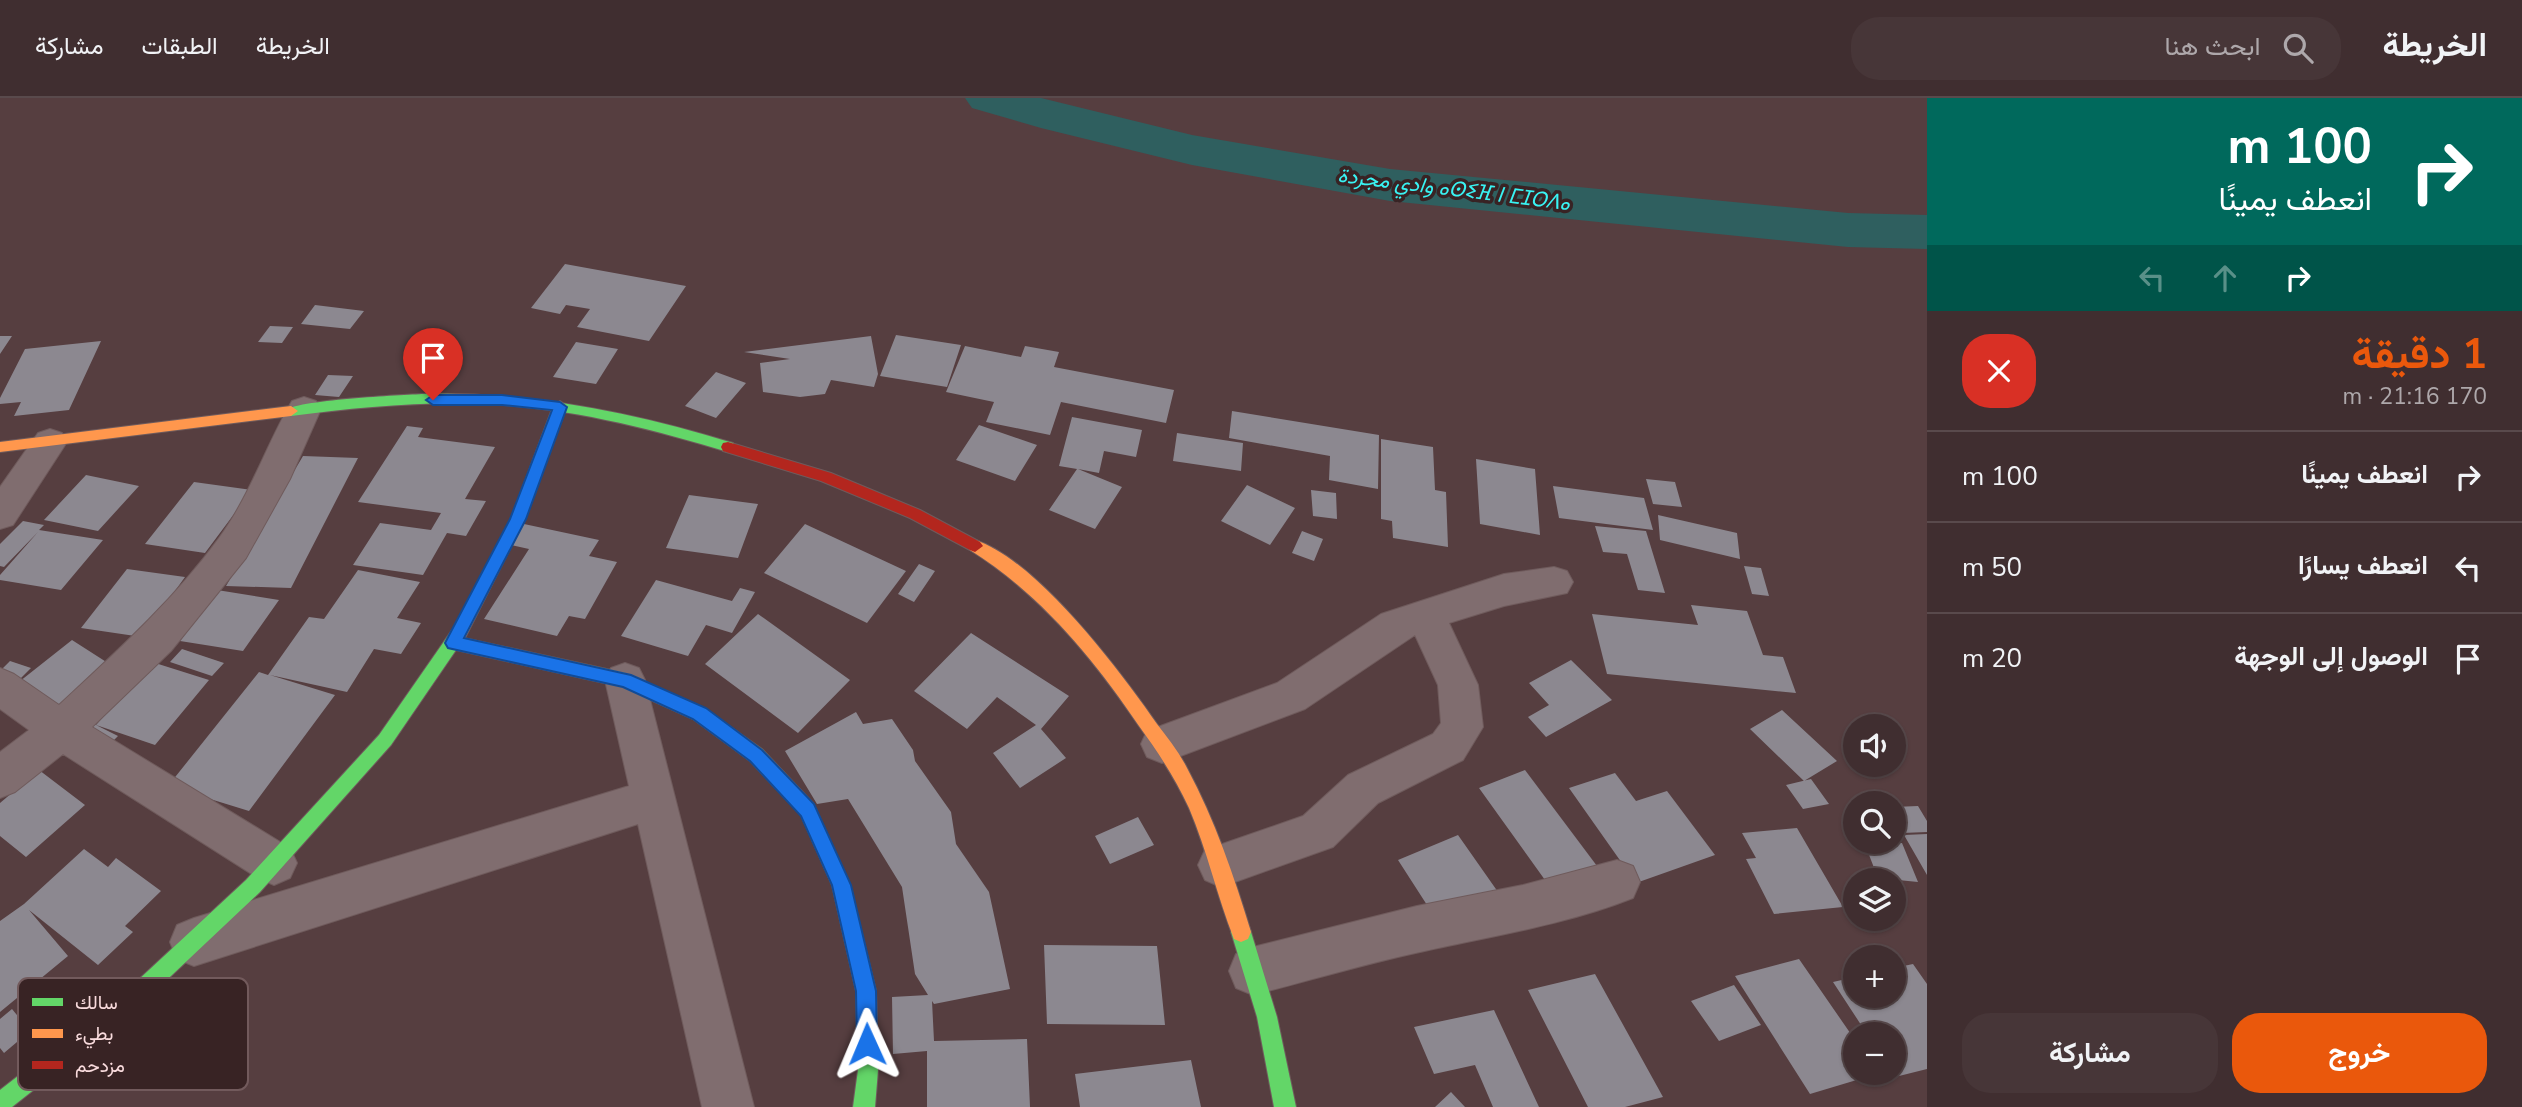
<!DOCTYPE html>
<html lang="ar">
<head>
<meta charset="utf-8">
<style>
	:root { --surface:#402e30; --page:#473638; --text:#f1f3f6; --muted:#aea8ab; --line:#594a4c; --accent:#ea580c }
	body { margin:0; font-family:"Nunito Sans",Vazirmatn,"Noto Sans Tifinagh",sans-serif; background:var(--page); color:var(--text); direction:rtl; height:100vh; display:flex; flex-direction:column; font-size:26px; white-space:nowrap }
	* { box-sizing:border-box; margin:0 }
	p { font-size:23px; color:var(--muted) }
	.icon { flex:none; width:38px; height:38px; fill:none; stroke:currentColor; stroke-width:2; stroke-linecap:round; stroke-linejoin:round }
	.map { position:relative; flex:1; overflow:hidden; direction:ltr }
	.side { display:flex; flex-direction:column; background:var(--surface); width:595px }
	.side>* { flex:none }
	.guide { background:#00695c; color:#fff; overflow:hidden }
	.controls { position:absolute; left:1843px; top:616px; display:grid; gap:14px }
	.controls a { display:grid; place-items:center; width:63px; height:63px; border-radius:50%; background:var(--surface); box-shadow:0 2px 5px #0004,0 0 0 2px var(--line); font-size:35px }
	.pin { position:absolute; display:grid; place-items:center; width:60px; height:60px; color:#fff; margin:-72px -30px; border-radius:50% 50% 50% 0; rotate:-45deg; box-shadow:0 0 7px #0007 }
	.pin .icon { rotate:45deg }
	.me { position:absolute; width:77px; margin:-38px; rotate:359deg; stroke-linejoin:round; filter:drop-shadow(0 0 5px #0008) }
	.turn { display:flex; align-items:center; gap:24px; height:147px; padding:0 35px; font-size:32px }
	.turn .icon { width:91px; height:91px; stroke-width:2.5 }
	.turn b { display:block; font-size:49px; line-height:60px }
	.lanes { display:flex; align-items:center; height:66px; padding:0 35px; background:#0003; justify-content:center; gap:35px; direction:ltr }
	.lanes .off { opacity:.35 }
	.round { display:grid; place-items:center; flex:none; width:74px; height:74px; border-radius:28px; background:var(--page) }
	.headline { display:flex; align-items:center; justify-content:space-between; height:119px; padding:0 35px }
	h1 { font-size:42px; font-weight:700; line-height:52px; color:var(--accent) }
	.button { display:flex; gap:14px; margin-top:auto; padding:14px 35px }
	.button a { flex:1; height:80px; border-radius:28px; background:var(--accent); color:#fff; font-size:28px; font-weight:700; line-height:80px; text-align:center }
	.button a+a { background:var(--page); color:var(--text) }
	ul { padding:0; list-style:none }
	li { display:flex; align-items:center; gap:21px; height:91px; padding:0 35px; border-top:2px solid var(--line) }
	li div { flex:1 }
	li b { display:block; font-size:26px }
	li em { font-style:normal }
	header { display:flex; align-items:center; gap:42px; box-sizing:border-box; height:98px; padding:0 35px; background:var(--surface); border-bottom:2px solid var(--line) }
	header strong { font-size:33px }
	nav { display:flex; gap:38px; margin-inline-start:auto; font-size:24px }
	.search { width:490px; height:63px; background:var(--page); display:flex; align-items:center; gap:18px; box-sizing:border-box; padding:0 24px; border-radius:28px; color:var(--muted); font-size:26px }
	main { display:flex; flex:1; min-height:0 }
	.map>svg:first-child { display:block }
</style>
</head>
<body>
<header>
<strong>الخريطة</strong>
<div class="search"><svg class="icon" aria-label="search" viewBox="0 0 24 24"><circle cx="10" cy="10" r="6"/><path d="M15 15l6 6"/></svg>ابحث هنا</div>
<nav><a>الخريطة</a><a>الطبقات</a><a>مشاركة</a></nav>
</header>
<main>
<section class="side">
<div class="guide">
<div class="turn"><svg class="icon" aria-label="right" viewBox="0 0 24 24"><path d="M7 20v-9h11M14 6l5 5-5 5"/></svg><div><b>100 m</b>انعطف يمينًا</div></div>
<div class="lanes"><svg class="icon off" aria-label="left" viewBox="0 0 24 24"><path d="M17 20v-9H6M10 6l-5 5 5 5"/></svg><svg class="icon off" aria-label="ahead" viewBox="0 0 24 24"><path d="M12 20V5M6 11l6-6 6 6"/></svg><svg class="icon" aria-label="right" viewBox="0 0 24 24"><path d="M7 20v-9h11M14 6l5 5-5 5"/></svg></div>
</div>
<div class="headline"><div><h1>1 دقيقة</h1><p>170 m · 21:16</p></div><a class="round" style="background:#d93025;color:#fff"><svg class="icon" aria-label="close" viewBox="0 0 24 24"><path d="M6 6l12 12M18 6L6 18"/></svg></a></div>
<ul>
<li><svg class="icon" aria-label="right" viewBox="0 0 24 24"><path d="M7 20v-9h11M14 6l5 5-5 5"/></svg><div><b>انعطف يمينًا</b></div><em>100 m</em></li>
<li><svg class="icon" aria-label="left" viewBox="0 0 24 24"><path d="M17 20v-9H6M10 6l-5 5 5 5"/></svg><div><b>انعطف يسارًا</b></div><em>50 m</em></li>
<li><svg class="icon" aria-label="arrive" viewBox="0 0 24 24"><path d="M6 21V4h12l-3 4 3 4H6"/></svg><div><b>الوصول إلى الوجهة</b></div><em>20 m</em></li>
</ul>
<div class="button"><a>خروج</a><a>مشاركة</a></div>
</section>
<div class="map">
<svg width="1927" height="1009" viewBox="0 0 1927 1009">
	<rect width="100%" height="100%" fill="#563e40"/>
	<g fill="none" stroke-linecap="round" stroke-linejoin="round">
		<path fill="#2f5f5f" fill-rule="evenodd" d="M965,0H1041L1192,37L1390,71L1848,115L1927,117V151L1848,149L1390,103L1192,67L1041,30L972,10Z"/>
	</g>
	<path fill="#8c8890" d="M565,166L686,188L649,243L577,229L590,211L566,207L560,216L531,210Z
		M315,207L364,213L350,231L301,226Z
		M270,228L293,229L282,245L258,244Z
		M896,237L961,247L947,289L880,278Z
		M0,238H12L0,256Z
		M871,238L878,276L874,289L831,282L825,296L800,299L763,294L760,265L790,261L744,254Z
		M101,243L69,312L14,318L21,304L0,306V300L25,251Z
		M576,244L618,251L596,286L553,279Z
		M965,248L1021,259L1025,248L1059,254L1054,269L1174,292L1166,325L1061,304L1050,337L986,324L994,304L946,294Z
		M716,274L746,285L716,320L685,308Z
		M328,277L353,278L339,299L315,297Z
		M1232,313L1379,337L1378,391L1329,382L1330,358L1229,340Z
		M1072,319L1142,332L1136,359L1104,353L1099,375L1078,371L1122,389L1095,431L1049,412L1077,371L1059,368Z
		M979,327L1037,347L1015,383L956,362Z
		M407,328L423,330L418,339L495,349L465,401L486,403L466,438L447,435L423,477L353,467L380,425L431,432L441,415L358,404Z
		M1177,335L1243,345L1241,373L1173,363Z
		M1381,341L1433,349L1435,392L1446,394L1448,449L1393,440L1392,423L1381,421Z
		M303,358L358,360L291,490L226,488Z
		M1476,361L1535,371L1540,437L1480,426Z
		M86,377L139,388L98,433L44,422Z
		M1646,381L1675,384L1682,409L1653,406Z
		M194,384L252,392L205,455L145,446Z
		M1247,387L1295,410L1270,447L1221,423Z
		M1553,388L1644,400L1653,432L1559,420Z
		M1311,392L1336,395L1337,421L1313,418Z
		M689,397L758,406L738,460L666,450Z
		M1658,417L1737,435L1740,461L1660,442Z
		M23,423L44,427L39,432L103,442L61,492L0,482V477L38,434L4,469L0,468V446Z
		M524,426L599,442L589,458L617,464L585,521L569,518L557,538L484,521L529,451L511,447Z
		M805,426L906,473L867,525L764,475Z
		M1595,428L1646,433L1665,495L1638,492L1627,456L1603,454Z
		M1302,433L1323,441L1314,463L1292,455Z
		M919,466L935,473L914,504L898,496Z
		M1744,468L1761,470L1769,498L1752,496Z
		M127,471L185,479L142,539L81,530Z
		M358,472L420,484L397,520L421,525L401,556L374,551L347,594L270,577L335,597L249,713L168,688L259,574L268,577L309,519L324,521Z
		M656,482L732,503L740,490L755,494L732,535L706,527L688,558L621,538Z
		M217,492L279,502L243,553L180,543Z
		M1691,507L1747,513L1763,557L1783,559L1796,595L1607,576L1592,516L1698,527Z
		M758,516L850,582L798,635L705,566Z
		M971,535L1069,598L1041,631L1066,660L1020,690L993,655L1036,627L997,599L967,631L914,593Z
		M72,542L111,567L48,619L10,591Z
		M182,551L224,565L212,578L170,564Z
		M1571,562L1612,602L1546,639L1528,619L1549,607L1529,585Z
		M10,563L31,570L10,591L0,594V573Z
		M152,564L209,582L155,647L96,627Z
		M1782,612L1837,663L1804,683L1750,631Z
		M856,614L863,626L892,621L913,652L915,663L951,714L956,746L989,794L1010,891L934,906L932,903L934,943L1027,941L1030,1009H927V953L893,956L892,899L928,897L915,876L902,789L848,701L817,706L785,653Z
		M92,625L118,638L103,653L76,640Z
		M39,672L85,707L26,759L0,738V705Z
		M1525,672L1603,776L1555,796L1479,690Z
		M1615,675L1636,703L1667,693L1715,757L1636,785L1569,690Z
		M1811,681L1829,706L1803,711L1786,687Z
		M1918,708L1927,723V734L1902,735L1894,720V709Z
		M1138,719L1154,747L1110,766L1095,738Z
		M1797,730L1843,809L1774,816L1746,761L1756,760L1742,735Z
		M1927,736V777L1904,737Z
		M1458,737L1498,794L1436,821L1398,762Z
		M1864,744L1902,745L1918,784L1878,780Z
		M84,751L108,769L116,760L161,793L125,828L133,834L98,867L29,812L68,858L0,914V823L24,806Z
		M1044,847L1157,848L1165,927L1047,926Z
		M1799,861L1855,942V975H1880L1810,996L1735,878Z
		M1913,866L1927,886V971L1895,979L1894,936H1867L1833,884L1855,879V898H1894V870Z
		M1595,876L1663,999L1625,1009H1588L1528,892Z
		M1734,887L1761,927L1719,943L1691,903Z
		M12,911L30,933L4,955L0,950V921Z
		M1494,912L1539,1009H1493L1475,967L1434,976L1414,929Z
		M1191,962L1201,1009H1080L1075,976Z
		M1451,994L1465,1009H1435Z"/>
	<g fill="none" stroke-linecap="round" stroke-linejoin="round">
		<defs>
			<path id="street" d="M304,299L316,303L321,311L290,381L246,460L171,553L92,629L290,750L297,765L290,780L274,787L258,780L63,656L15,694L0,700V654L29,632L0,611V570L14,576L59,607C115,555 173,503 219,440C250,398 266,347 292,303Z
				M50,331L62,335L67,344L13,427L0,431V389L38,335Z
				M1554,469L1567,473L1573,484L1567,495L1504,508L1449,525L1478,587L1483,629L1463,662L1378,705L1333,749L1221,789L1205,782L1198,767L1205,752L1303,718L1348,677L1433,636L1441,625L1438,587L1415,537L1305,611L1162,665L1147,659L1141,646L1147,633L1277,585L1381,516L1504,476Z
				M625,565L639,570L645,582L754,1009H702L638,726L194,868L177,861L170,844L177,827L194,820L629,688L605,582L611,570Z
				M1617,762L1633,768L1640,784L1633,800C1565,827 1491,838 1420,854C1364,866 1308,883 1253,897L1236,890L1229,873L1236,856L1253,849L1417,808L1523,787Z"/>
			<path id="fast" d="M424,296C531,294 632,314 733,345L735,349L728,354C655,332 581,313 504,307C433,302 361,309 291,318L284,313C294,302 403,297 424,296Z
				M458,530L464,532V540L625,575L705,611L762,651L813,705L850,787L876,893L878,972L875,1009H853L858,972L856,893L832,787L801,717L750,663L693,621L622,589L456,552L391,647L260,794L136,911L12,1009H0V992L122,897L246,782L379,637L452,532Z
				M1241,824L1248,827L1251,834L1277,919L1296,1009H1274L1257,919L1231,834L1234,827Z"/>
			<path id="slow" d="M560,303L567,308L525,421L464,542L458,544L452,542L450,537L511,421L553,308Z
				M291,308L298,313L291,318L0,354V344Z
				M975,442C1037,462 1120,573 1157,626C1168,640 1179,654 1187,670C1215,722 1234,778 1251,834L1248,841L1241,844L1234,841C1217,798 1207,752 1189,710C1175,680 1158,654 1139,628C1093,560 1040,496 970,452L967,448Z"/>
			<path id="jam" d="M728,344L831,375L920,412L980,444L983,448L975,454L970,452L910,420L821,383L723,353L721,349L723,345Z"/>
		</defs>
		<use href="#street" stroke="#6f5b5c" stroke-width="2"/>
		<use href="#fast" stroke="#6f5b5c" stroke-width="2"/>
		<use href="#slow" stroke="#6f5b5c" stroke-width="2"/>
		<use href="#jam" stroke="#6f5b5c" stroke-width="2"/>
		<use href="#street" fill="#806d6f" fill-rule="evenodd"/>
		<use href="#fast" fill="#63d668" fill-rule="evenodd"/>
		<use href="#slow" fill="#ff974d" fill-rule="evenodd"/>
		<use href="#jam" fill="#b3261e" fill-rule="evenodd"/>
	</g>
	<path fill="#1a73e8" stroke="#114b97" stroke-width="2" d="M433,297H502L560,304L567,309L526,421L464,540L631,577L706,610L762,652L814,706L851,787L876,893L877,946L874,953L867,956L860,953L857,946L856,893L832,787L801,718L750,663L693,621L623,589L448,550L445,545L510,421L552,312L502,307H433L426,302Z"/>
	<g text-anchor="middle" stroke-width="7" stroke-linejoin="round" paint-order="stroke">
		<g font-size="21" font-style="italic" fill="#39f3f3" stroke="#382324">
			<text transform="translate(1454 91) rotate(7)" y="7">وادي مجردة ⴰⵙⵉⴼ ⵏ ⵎⵊⵔⴷⴰ</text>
		</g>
	</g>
	<rect x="18" y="880" width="230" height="112" rx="10" fill="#382324" stroke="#725a5c" stroke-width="2"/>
	<rect x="32" y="900" width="31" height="8" fill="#63d668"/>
	<rect x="32" y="931" width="31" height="9" fill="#ff974d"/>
	<rect x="32" y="963" width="31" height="8" fill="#b3261e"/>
	<g font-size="19" fill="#f9dbdd">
		<text x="75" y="911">سالك</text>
		<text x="75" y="942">بطيء</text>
		<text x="75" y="974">مزدحم</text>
	</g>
</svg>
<div class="controls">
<a><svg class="icon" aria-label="sound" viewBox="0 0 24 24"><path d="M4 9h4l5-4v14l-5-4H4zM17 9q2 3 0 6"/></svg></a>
<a><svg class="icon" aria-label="search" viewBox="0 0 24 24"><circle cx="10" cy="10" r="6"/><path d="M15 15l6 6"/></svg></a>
<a><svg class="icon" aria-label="layers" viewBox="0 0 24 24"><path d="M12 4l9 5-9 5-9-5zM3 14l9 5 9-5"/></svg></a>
<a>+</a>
<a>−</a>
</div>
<div class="pin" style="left:433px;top:302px;background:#d93025"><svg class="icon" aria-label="arrive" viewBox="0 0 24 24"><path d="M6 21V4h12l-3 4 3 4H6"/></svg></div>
<svg class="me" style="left:867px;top:946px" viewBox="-20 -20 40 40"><path d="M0-17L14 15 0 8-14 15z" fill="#1a73e8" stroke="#fff" stroke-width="4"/></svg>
</div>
</main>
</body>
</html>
